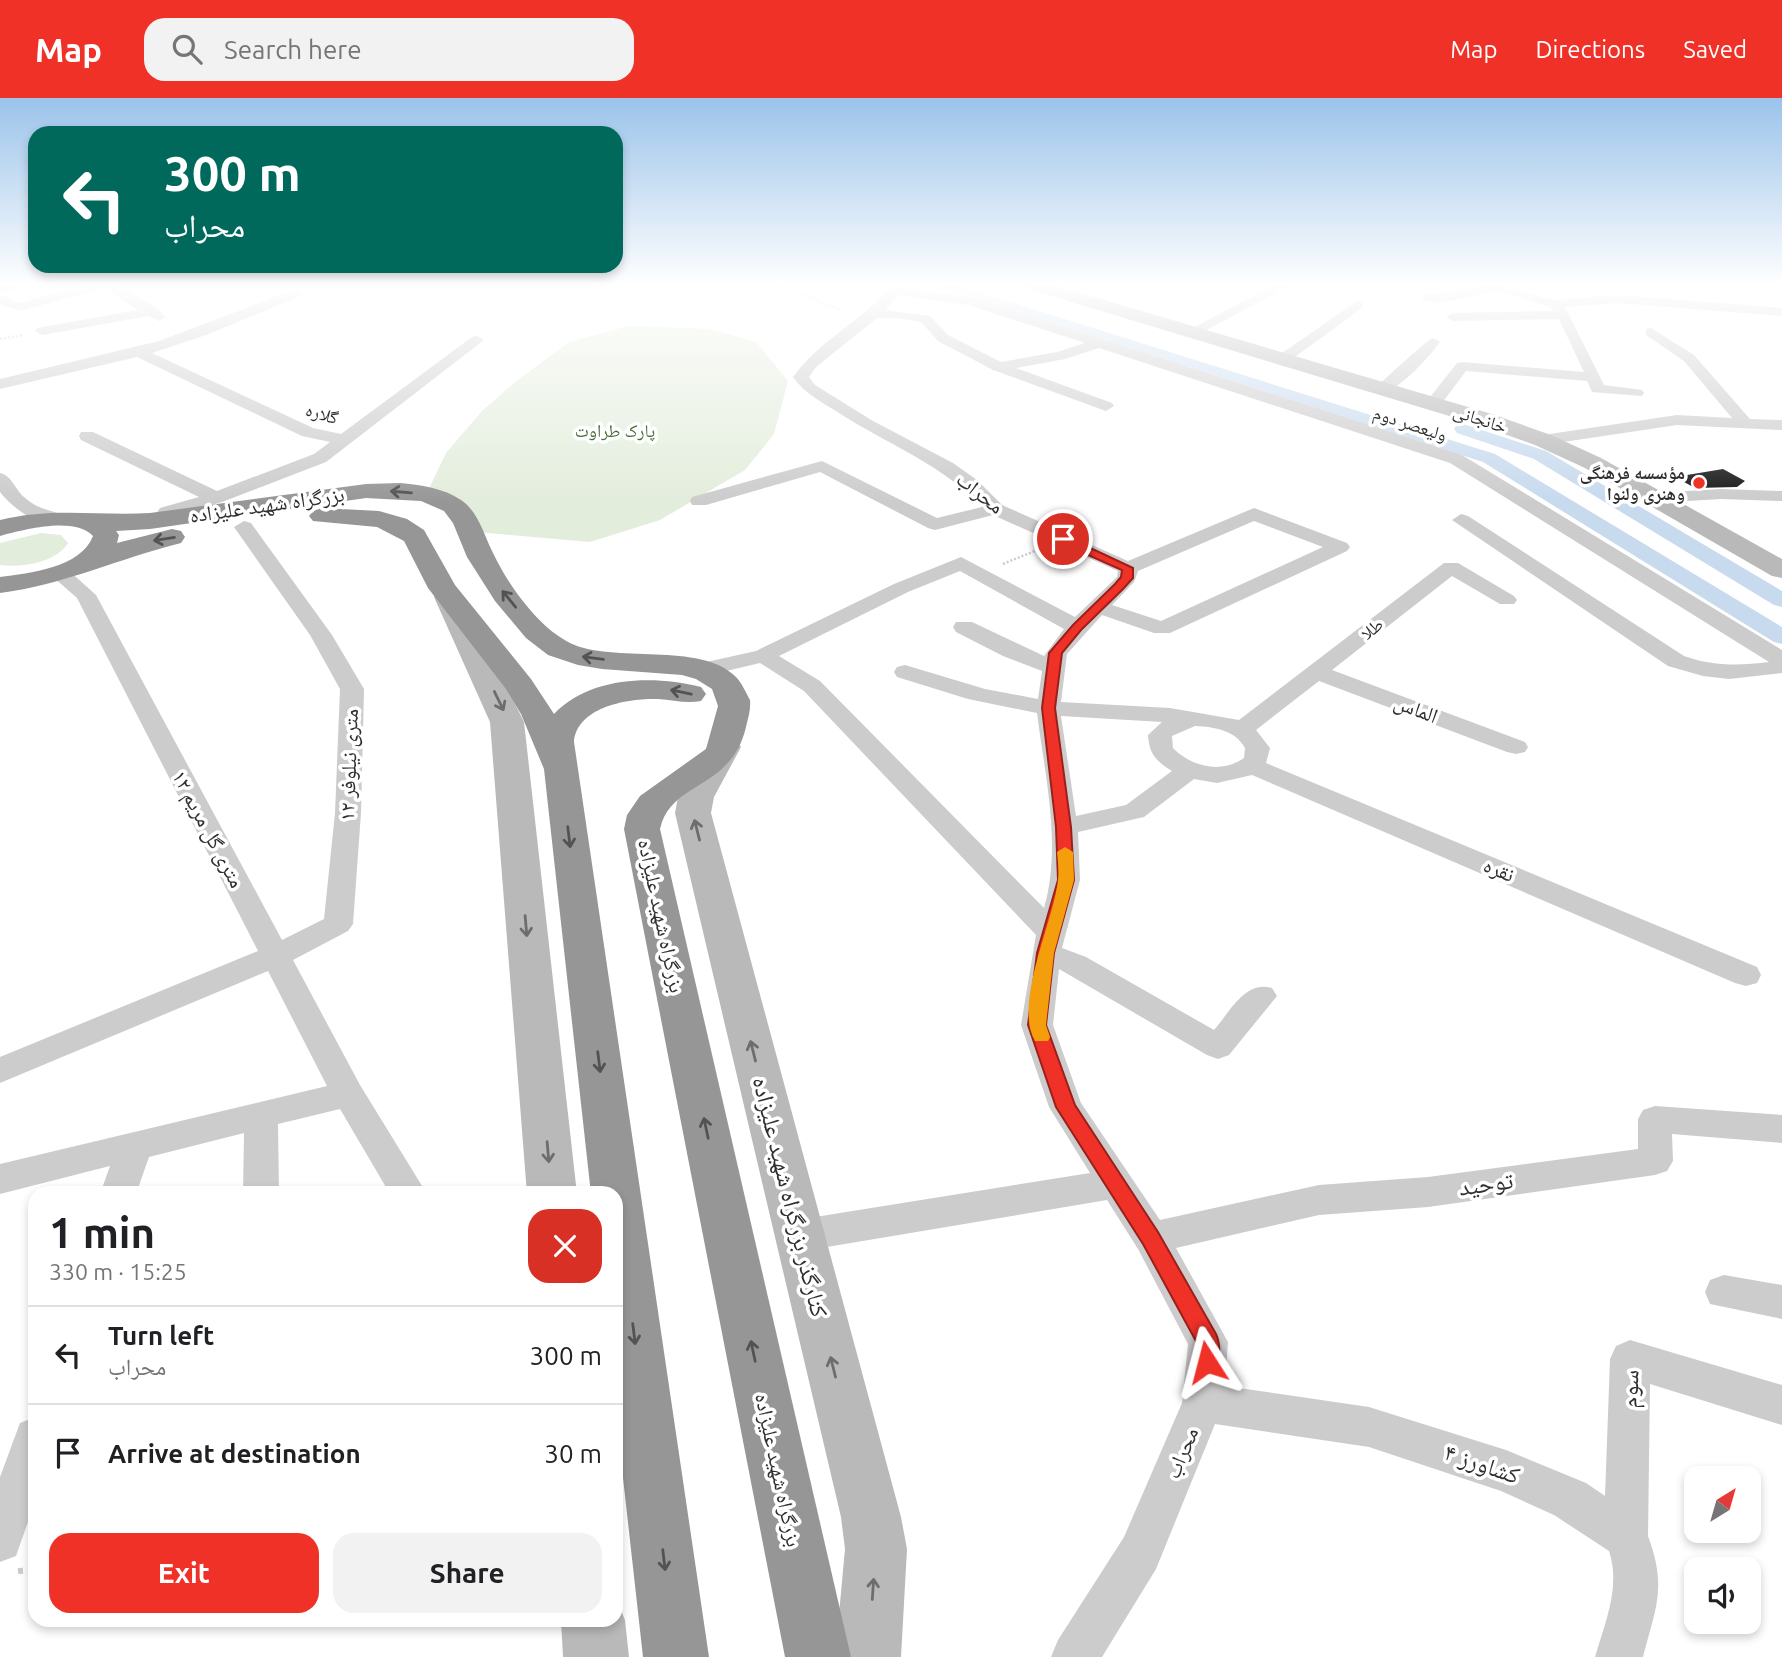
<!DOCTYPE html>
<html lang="en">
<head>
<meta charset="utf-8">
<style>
	:root { --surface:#fff; --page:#f2f2f2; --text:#202124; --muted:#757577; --line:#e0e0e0; --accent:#ef3128 }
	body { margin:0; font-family:Ubuntu,"Noto Naskh Arabic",sans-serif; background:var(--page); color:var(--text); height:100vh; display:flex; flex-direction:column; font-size:26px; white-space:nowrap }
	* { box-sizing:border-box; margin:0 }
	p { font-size:23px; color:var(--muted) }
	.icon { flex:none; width:38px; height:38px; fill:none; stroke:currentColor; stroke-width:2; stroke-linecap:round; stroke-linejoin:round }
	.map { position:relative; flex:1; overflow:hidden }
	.drawer { position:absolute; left:28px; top:1088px; width:595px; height:441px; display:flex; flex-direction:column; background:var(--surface); border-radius:21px; box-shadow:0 4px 10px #0003 }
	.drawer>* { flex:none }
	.top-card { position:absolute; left:28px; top:28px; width:595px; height:147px; border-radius:21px; box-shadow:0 4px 10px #0003; background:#00695c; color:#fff; overflow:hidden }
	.needle { width:46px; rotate:37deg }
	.buttons { position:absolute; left:1684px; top:1368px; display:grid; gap:14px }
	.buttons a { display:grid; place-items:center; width:77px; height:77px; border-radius:14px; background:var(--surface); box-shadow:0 4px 10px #0003; font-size:35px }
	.pin { position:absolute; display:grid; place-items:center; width:60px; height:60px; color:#fff; margin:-30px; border:4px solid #fff; border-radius:50%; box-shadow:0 2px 7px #0007 }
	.me { position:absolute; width:77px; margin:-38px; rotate:351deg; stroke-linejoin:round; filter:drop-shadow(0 0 5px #0008) }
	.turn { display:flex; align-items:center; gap:24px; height:147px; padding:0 21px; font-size:32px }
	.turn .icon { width:91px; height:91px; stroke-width:2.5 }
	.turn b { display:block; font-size:49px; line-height:60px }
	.round { display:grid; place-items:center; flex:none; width:74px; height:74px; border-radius:21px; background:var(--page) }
	.headline { display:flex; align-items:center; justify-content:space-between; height:119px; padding:0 21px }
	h1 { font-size:42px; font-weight:600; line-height:52px }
	.button { display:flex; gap:14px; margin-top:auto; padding:14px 21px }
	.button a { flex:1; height:80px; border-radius:21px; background:var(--accent); color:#fff; font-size:28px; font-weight:600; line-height:80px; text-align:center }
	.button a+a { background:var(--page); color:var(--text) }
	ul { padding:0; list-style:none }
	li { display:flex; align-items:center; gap:21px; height:98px; padding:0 21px; border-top:2px solid var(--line) }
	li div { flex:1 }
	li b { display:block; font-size:26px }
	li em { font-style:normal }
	header { display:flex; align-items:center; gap:42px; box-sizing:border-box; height:98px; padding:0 35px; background:var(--accent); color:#fff }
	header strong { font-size:33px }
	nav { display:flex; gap:38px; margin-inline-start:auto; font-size:24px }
	.search { width:490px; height:63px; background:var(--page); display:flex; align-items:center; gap:18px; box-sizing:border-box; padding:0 24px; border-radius:21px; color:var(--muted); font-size:26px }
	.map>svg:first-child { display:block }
</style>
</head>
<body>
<header>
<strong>Map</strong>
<div class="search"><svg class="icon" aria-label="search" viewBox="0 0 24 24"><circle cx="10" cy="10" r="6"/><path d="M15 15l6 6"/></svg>Search here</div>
<nav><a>Map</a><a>Directions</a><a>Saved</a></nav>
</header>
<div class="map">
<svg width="1782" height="1559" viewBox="0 0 1782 1559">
	<rect width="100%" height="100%" fill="#fff"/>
	<path fill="#e3eddc" d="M629,228L710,231L756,244L788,283L774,336L745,372L660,422L590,444L477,434L425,399L446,355L482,313L515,284L569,244Z
		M41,435L61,437L68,445C56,465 21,470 0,467V445Z"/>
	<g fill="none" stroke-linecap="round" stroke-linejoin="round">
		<path fill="#c7daee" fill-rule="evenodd" d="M935,187H956L1495,356L1782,529V546L1774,544L1483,364Z
			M1463,326L1546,353L1782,493V509L1774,507L1534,361L1457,335L1454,331L1457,327Z"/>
	</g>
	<path fill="#161616" d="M1723,371L1745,383L1737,389L1695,390L1675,379Z"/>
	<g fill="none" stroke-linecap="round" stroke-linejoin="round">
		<path stroke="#ccc" stroke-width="2.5" stroke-dasharray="2 2" stroke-linecap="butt" d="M779,187L843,213
			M0,241L23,237
			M1003,466L1037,452"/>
		<path stroke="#ccc" stroke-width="6" stroke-dasharray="5 5" stroke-linecap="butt" d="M18,1473L35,1472"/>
		<path fill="#ccc" fill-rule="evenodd" d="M85,187H117L157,210L166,219L159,223L148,218L42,237L35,233L37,230L138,212L104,190L20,213L0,206V197L21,205Z
			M1275,187H1291L1197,237H1187L1185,234Z
			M1476,187H1497L1555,202L1617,197L1782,210V218L1617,205L1565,209L1604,287L1642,292L1644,295L1642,298L1592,294L1587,283L1466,273L1439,309H1427L1425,306L1427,303L1457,265L1462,264L1584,274L1559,221L1453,223L1446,219L1453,215L1554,213L1550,209C1535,205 1506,193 1491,194C1474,196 1435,211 1421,200L1428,196L1478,190Z
			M895,189L975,200L1462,357L1782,552V575L1729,581L1703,578L1668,568L1452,422L1461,416L1468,418L1684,558C1712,568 1739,568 1769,564L1450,365L1099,250L1065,261L1016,270L1112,305L1114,308L1106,313L993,272L938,243L921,224L896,220H877L816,269L809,279L815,287L873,323L953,365L977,382L1002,407L1128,463L1254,410L1347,445L1350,449L1347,453L1170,535H1154L1102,517L1067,556L1061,604L1170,610L1239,622L1444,465H1458L1514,498L1517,502L1514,506H1500L1452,478L1332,572L1525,644L1528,649L1525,654L1516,656L1507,654L1319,583L1256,632L1270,650L1266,665L1757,869L1761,877L1757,885L1746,888L1735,885L1252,677L1217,685L1194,681L1144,719L1078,734L1080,782L1062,850L1086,859L1214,932C1230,914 1245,882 1272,890L1277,898L1229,957L1218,961L1207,957L1059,871L1053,927L1081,1005L1160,1122L1319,1087L1428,1079L1638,1051V1021L1643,1012L1655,1008L1782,1017V1045L1672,1036L1673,1063L1667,1073L1655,1077L1428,1109L1319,1117L1176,1150L1228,1244L1225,1288L1369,1309L1506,1352L1586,1385L1605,1398L1610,1261L1616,1248L1630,1242L1782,1287V1327L1650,1286L1648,1438C1667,1489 1656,1509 1643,1559H1595C1605,1524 1621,1489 1609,1453L1554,1417L1501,1393L1369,1349L1215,1326L1156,1471L1102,1559H1051L1058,1542L1124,1439L1182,1305L1188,1246L1138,1151L1107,1102L815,1151L802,1146L796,1135L802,1124L815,1119L1090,1075L1049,1009L1021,927L1036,837L804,593L760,565L701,579L693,577L690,572L693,567L756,553L894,486L961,459L1075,519L1117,479L1118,473L993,417L935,432L928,430L820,374L706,407H692L690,403L692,399L822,363L937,420L982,409C942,366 887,346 839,315C822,304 805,296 793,279C819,243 861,223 890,190ZM898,197L968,207L1085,245L1057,254L1001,264L948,237L930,218L886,212ZM1254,423L1323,449L1161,523L1112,507L1134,484L1138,473ZM960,473L1064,531L1044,558L972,524H956L953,529L956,534L1003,558L1042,573L1038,601L985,591L905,567L897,569L894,574L897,579L968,601L1037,615C1045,679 1062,748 1044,810L820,583L779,558L908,494ZM1061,618L1162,624L1148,637C1149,656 1156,663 1172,673L1126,707L1076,718ZM1195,628C1215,629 1235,632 1245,650L1244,660C1221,676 1192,669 1173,650L1172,638Z
			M296,191L301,192V198L206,237L152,255L313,330L341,336L472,239L477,238L484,242L326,364L222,404L174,418L168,426L161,428L152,422L160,410L199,399L81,342L79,338L81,334H93L217,393L314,356L330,344L302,338L137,259L0,291V281L159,243Z
			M1357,203L1362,204V210L1288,264H1278L1276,261L1278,258Z
			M1651,230L1694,257L1750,321L1782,322V332L1677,327L1543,347L1537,346L1535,342L1537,338L1543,337L1677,317L1732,320L1684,263L1646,237V231Z
			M1433,240L1440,244C1430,258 1394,299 1377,294L1374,291L1377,288C1386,280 1428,241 1433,240Z
			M0,375C11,377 15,391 24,399C36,410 50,413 66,417L68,421L66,425C41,431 14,412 0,394Z
			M1721,391L1782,393V403L1721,401L1654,405L1645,400L1654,395Z
			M244,423L251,425L332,537L364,591L361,715L353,826L348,833L293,862L360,987L427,1096H390L340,1011L278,1026L279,1096H243L244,1035L149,1059L136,1096H100L110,1068L0,1096V1066L327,988L268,873L0,985V959L258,853L77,500L52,478L49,474L52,470H66L96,497L282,842L324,821L335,715L340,591L310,537L234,429Z
			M1724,1177L1782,1187V1221L1710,1206L1705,1194L1710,1182Z
			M35,1319V1404L16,1458L0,1464V1379L20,1325Z"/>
		<path fill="#b9b9b9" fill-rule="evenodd" d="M0,187H17L14,191L0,195Z
			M1025,187H1053L1492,316L1551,337L1601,360L1782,461V480L1772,478L1585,370L1535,347L1476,326L1028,191Z
			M448,490L458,493L462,499L524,624L577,1096H527L490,624L434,499L438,493Z
			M724,639L736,642L741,649L714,699L711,715L901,1419L907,1451L901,1559H835L845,1451L841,1419L675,715L678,699L707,649L712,642Z
			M616,1500L625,1522L629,1559H563L561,1522H616Z"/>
		<path fill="#969696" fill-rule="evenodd" d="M400,385C420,387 444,390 461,402C479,414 484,438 494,457C509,488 538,529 570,545C612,566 701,543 736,579C742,585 746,595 750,602C751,612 748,620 746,629C731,693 671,682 660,731L851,1559H785L624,731L627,717L640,698L706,651L718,608L712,591L696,581L682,577L602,571L578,567L548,557L526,540L495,503L467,459L453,425L444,413L421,403L366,400L150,431L116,433L119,437L117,445L172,431L181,433L185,439L181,445C120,460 63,487 0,495V479C29,475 81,470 93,438C74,418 23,432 0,438V422C53,409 97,418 150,415L366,386Z
			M322,410L379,413L407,421L424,432L455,487L531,581L554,616C590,578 654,577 701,589L706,596L701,603C687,606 673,602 658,601C630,600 577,608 574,644L709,1559H643L616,1317V1096H591L544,671L521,616L506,591L428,490L404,443L377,429L313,423L309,418L313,413Z"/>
	</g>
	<defs><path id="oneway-shaft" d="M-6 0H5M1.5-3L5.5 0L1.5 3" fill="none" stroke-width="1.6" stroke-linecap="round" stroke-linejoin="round" transform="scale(1.75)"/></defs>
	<g stroke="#535353">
		<use href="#oneway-shaft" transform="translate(401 394) rotate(-175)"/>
		<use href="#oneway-shaft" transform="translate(164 441) rotate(171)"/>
		<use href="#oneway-shaft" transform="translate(509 501) rotate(-129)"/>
		<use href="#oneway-shaft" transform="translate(593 560) rotate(-173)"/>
		<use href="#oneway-shaft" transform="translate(681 594) rotate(-168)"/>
		<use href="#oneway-shaft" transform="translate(569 739) rotate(83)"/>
		<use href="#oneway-shaft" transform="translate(599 964) rotate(83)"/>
		<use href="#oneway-shaft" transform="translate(706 1030) rotate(-102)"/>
		<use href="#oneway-shaft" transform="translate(634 1236) rotate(83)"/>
		<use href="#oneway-shaft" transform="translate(753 1253) rotate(-102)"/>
		<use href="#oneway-shaft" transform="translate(664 1462) rotate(83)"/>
	</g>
	<g stroke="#6d6d6d">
		<use href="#oneway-shaft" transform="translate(499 603) rotate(64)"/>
		<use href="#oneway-shaft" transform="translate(697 732) rotate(-104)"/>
		<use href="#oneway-shaft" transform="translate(526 828) rotate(85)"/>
		<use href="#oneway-shaft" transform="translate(753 953) rotate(-104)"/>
		<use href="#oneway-shaft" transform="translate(548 1054) rotate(85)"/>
		<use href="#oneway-shaft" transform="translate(833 1269) rotate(-104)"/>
		<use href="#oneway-shaft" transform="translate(873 1491) rotate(-86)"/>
	</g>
	<linearGradient id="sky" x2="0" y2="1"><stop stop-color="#9bc3ea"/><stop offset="0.46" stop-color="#fff"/><stop offset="1" stop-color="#fff" stop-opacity="0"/></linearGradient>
	<rect width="1782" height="405" fill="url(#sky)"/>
	<path fill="#ef3128" stroke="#9b201a" stroke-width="2" d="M1059,439H1067L1133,470V480L1123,491L1081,532L1062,555L1055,610L1071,729L1074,782L1054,855L1046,927L1075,1007L1158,1134L1216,1236C1221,1247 1220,1261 1215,1272L1207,1275L1199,1272L1195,1264L1197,1245L1143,1146L1056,1009L1028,927L1037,855L1058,782L1056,729L1042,610L1049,555L1073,527L1115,486L1121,479L1122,472L1059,444Z"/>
	<path fill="#f59e0b" d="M1065,749L1073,754L1074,782L1054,855L1046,927L1050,939L1048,943H1035C1013,905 1054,823 1058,782C1059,773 1058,763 1057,754Z"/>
	<circle fill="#ef3128" stroke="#fff" stroke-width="2.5" cx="1699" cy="385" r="7"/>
	<g text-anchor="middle" stroke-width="7" stroke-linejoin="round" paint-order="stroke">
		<g font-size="18" fill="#2f2f2f" stroke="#fff">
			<text transform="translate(322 316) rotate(17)" y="6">گلاره</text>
			<text transform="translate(1480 321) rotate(18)" y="6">خانجانی</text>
			<text transform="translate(1410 326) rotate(18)" y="6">ولیعصر دوم</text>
			<text transform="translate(1372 531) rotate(-38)" y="6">طلا</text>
		</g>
		<g font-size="18" fill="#4c6d3a" stroke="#fff">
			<text x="615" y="339">پارک طراوت</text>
		</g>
		<g font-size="18" font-weight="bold" fill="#2f2f2f" stroke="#fff" text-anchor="end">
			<text x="1685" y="381">مؤسسه فرهنگی<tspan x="1685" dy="21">وهنری ولنوا</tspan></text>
		</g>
		<g font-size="21" fill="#2f2f2f" stroke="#fff">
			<text transform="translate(980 395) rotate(38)" y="7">محراب</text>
			<text transform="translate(267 407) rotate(-8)" y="7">بزرگراه شهید علیزاده</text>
			<text transform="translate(1416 611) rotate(21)" y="7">الماس</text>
			<text transform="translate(349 667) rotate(-88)" y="7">۱۲ متری نیلوفر</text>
			<text transform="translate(208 731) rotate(62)" y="7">۱۲ متری گل مریم</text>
			<text transform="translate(1499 772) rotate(23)" y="7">نقره</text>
			<text transform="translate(661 818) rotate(78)" y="7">بزرگراه شهید علیزاده</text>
			<text transform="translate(1182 1355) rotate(-67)" y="7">محراب</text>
			<text transform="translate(778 1372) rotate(78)" y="7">بزرگراه شهید علیزاده</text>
		</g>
		<g font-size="24" fill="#2f2f2f" stroke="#fff">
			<text transform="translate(1486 1086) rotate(-8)" y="8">توحید</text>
			<text transform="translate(790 1099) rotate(76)" y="8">کنارگذر بزرگراه شهید علیزاده</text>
			<text transform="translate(1630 1291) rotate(-88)" y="8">سوم</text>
			<text transform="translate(1482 1366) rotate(19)" y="8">کشاورز ۴</text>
		</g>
	</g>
</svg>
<div class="buttons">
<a><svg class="needle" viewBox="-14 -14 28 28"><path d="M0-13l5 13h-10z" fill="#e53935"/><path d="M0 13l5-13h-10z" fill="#757577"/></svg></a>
<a><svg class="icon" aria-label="sound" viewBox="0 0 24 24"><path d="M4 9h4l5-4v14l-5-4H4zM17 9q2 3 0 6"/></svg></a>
</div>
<div class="pin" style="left:1063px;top:441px;background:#d93025"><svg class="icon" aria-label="arrive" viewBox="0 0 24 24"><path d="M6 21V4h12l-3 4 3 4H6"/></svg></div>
<svg class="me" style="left:1207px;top:1264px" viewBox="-20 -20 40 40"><path d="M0-17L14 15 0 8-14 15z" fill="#ef3128" stroke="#fff" stroke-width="4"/></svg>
<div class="top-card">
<div class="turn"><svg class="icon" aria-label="left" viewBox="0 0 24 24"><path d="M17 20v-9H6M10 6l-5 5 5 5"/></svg><div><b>300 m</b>محراب</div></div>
</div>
<section class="drawer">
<div class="headline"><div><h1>1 min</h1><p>330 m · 15:25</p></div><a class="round" style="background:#d93025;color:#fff"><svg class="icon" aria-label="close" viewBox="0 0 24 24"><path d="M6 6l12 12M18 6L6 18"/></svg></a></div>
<ul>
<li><svg class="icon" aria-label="left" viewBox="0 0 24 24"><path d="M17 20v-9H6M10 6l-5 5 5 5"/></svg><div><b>Turn left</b><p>محراب</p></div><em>300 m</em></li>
<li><svg class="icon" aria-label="arrive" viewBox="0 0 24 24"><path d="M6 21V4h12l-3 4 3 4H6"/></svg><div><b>Arrive at destination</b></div><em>30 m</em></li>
</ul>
<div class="button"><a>Exit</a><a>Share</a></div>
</section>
</div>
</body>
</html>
